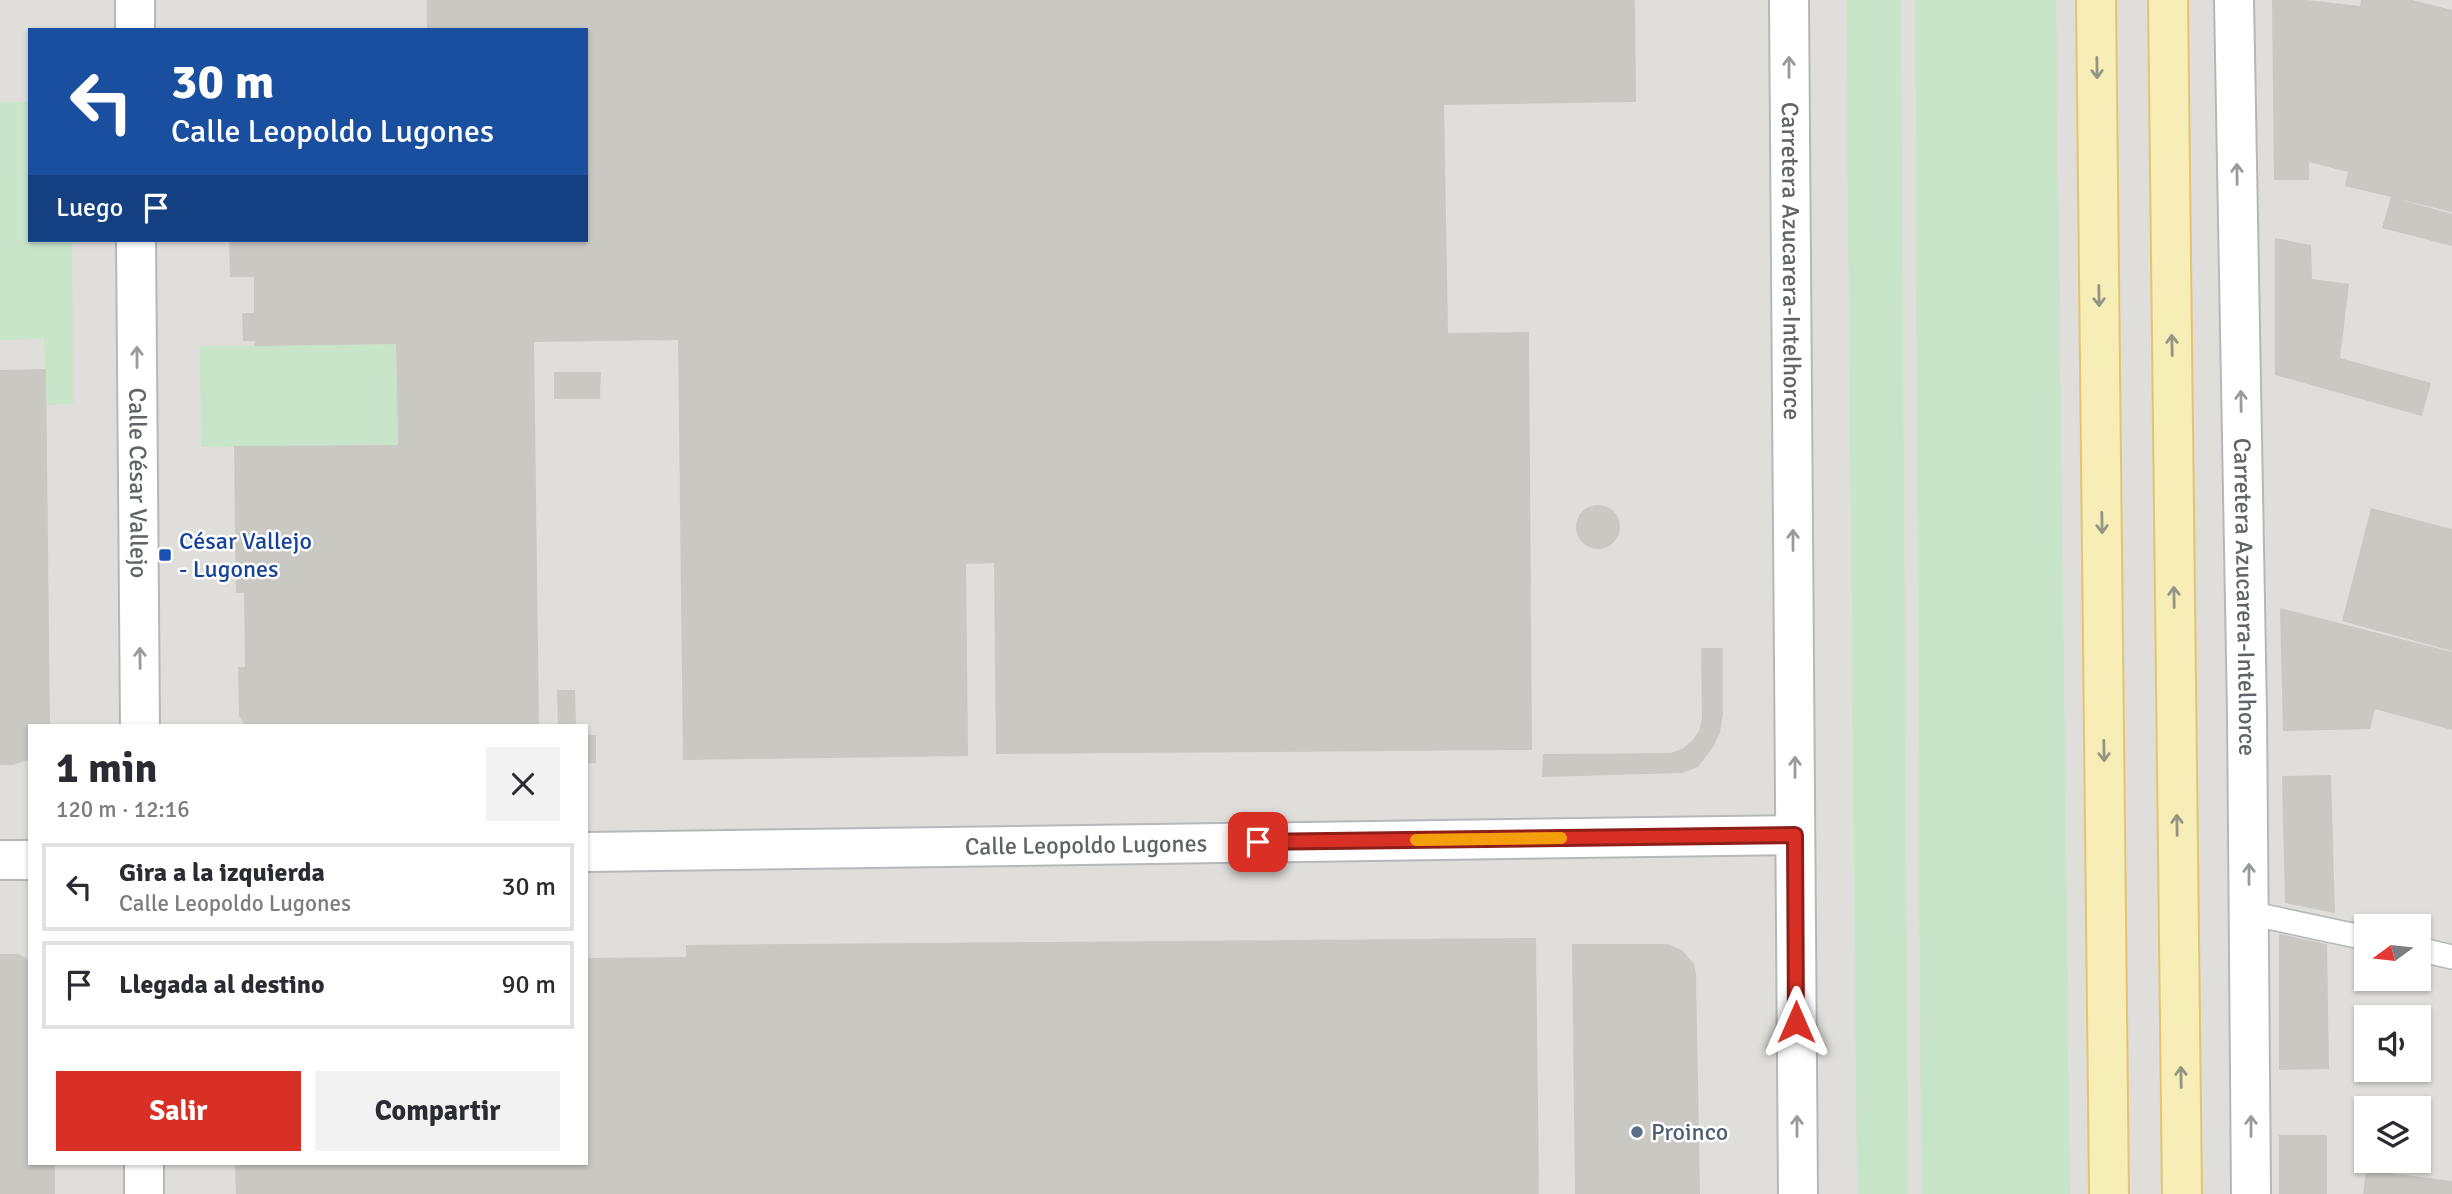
<!DOCTYPE html>
<html lang="es">
<head>
<meta charset="utf-8">
<style>
	:root { --surface:#fff; --page:#f2f2f3; --text:#2b2b33; --muted:#7c7c81; --line:#e1e1e2; --accent:#d93025 }
	body { margin:0; font-family:Signika,sans-serif; background:var(--page); color:var(--text); height:100vh; display:flex; flex-direction:column; font-size:26px; white-space:nowrap }
	* { box-sizing:border-box; margin:0 }
	p { font-size:23px; color:var(--muted) }
	.icon { flex:none; width:38px; height:38px; fill:none; stroke:currentColor; stroke-width:2; stroke-linecap:round; stroke-linejoin:round }
	.map { position:relative; flex:1; overflow:hidden }
	.panel { position:absolute; left:28px; top:724px; width:560px; height:441px; display:flex; flex-direction:column; background:var(--surface); border-radius:0px; box-shadow:0 2px 5px #0004 }
	.panel>* { flex:none }
	.top-card { position:absolute; left:28px; top:28px; width:560px; height:214px; border-radius:0px; box-shadow:0 2px 5px #0004; background:#1a4fa0; color:#fff; overflow:hidden }
	.needle { width:46px; rotate:255deg }
	.tools { position:absolute; left:2354px; top:914px; display:grid; gap:14px }
	.tools a { display:grid; place-items:center; width:77px; height:77px; border-radius:0px; background:var(--surface); box-shadow:0 2px 5px #0004; font-size:35px }
	.pin { position:absolute; display:grid; place-items:center; width:60px; height:60px; color:#fff; margin:-30px; border-radius:14px; box-shadow:0 4px 10px #0006 }
	.me { position:absolute; width:77px; margin:-38px; rotate:0deg; stroke-linejoin:round; filter:drop-shadow(0 0 5px #0008) }
	.turn { display:flex; align-items:center; gap:24px; height:147px; padding:0 28px; font-size:32px }
	.turn .icon { width:91px; height:91px; stroke-width:2.5 }
	.turn b { display:block; font-size:49px; line-height:60px }
	.then { display:flex; align-items:center; height:66px; padding:0 28px; background:#0003; gap:14px; font-size:26px }
	.round { display:grid; place-items:center; flex:none; width:74px; height:74px; border-radius:0px; background:var(--page) }
	.headline { display:flex; align-items:center; justify-content:space-between; height:119px; padding:0 28px }
	h1 { font-size:42px; font-weight:800; line-height:52px }
	.button { display:flex; gap:14px; margin-top:auto; padding:14px 28px }
	.button a { flex:1; height:80px; border-radius:0px; background:var(--accent); color:#fff; font-size:28px; font-weight:800; line-height:80px; text-align:center }
	.button a+a { background:var(--page); color:var(--text) }
	ul { padding:0; list-style:none }
	li { display:flex; align-items:center; gap:21px; height:88px; margin:0 14px 10px; padding:0 14px; border:4px solid var(--line); border-radius:0px }
	li div { flex:1 }
	li b { display:block; font-size:26px }
	li em { font-style:normal }
	.map>svg:first-child { display:block }
</style>
</head>
<body>
<div class="map">
<svg width="2452" height="1194" viewBox="0 0 2452 1194">
	<rect width="100%" height="100%" fill="#f0eee9"/>
	<path fill="#dfdedb" fill-rule="evenodd" d="M0,0H2452V1194H0ZM30,30H586V240H30ZM30,726H586V1164H30ZM2366,926H2418V978H2366ZM2366,1017H2418V1069H2366ZM2366,1108H2418V1160H2366Z"/>
	<path fill="#c8e4c9" d="M1846,0H1901L1908,1194H1857Z
		M1915,0H2056L2070,1194H1921Z
		M0,102H30V240H72L73,404L47,405L44,339L0,340Z
		M396,344L398,445L201,447L200,346Z"/>
	<path fill="#c9c8c3" d="M427,0H1635L1636,102L1444,105L1448,333L1529,332L1532,750L996,754L994,563L966,564L968,756L683,760L678,340L534,342L539,726H245L239,716L238,667H245L244,593H236L234,446L398,445L396,344L254,346L255,341H243L242,313H254V277H230L229,240H586V30H427Z
		M2272,0H2307L2360,6L2361,0H2412L2452,10V212L2394,198L2452,214V246L2382,228L2391,197L2345,186L2348,172L2309,162V180H2274Z
		M2275,238L2311,245L2312,279L2349,284L2340,358L2431,383L2422,416L2275,375Z
		M46,369L50,726H30V759L13,765H0V370Z
		M554,372H601L600,399H554Z
		M1576 527a22 22 0 1 1 44 0a22 22 0 1 1-44 0Z
		M2371,508L2452,529V651L2342,621Z
		M2280,608L2452,652V730L2375,709L2370,729L2283,731Z
		M1701,648H1723V714L1720,732L1713,747L1698,767L1682,773L1542,777L1543,754L1670,753L1682,749L1692,741L1699,731L1702,718Z
		M557,690H575L576,726H558Z
		M586,735H596V763H586Z
		M2331,775L2335,913L2285,903L2282,776Z
		M2279,934L2327,944L2329,1069L2279,1070Z
		M1536,938L1539,1194H236L235,1164H586V958L686,957V945Z
		M1572,944H1667L1682,950L1694,964L1696,974L1700,1194H1575Z
		M0,954H18L30,960V1164H55V1194H0Z
		M2279,1135H2327V1194H2279Z
		M2366,1170L2452,1181V1194H2363Z"/>
	<g fill="none" stroke-linecap="round" stroke-linejoin="round">
		<defs>
			<path id="lane" d="M2249,913L2366,938
				M2418,949L2452,957"/>
			<g id="street">
				<path id="s1" d="M1789,0L1798,1194"/>
				<path id="s2" d="M2234,0L2247,712L2251,1194"/>
				<path id="s3" d="M586,852L1795,835"/>
				<path d="M0,860H30"/>
			</g>
			<g id="secondary">
				<path d="M135,0V30"/>
				<path id="s4" d="M136,240L140,726"/>
				<path d="M144,1164V1194"/>
			</g>
			<path id="primary" d="M2096,0L2109,1194
				M2168,0L2182,1194"/>
		</defs>
		<use href="#lane" stroke="#b5b8bb" stroke-width="26"/>
		<use href="#street" stroke="#b5b8bb" stroke-width="42"/>
		<use href="#secondary" stroke="#b5b7bb" stroke-width="42"/>
		<use href="#primary" stroke="#e4c46e" stroke-width="42"/>
		<use href="#lane" stroke="#fff" stroke-width="23"/>
		<use href="#street" stroke="#fff" stroke-width="38"/>
		<use href="#secondary" stroke="#fff" stroke-width="38"/>
		<use href="#primary" stroke="#f7edb7" stroke-width="38"/>
	</g>
	<defs><path id="oneway-shaft" d="M-6 0H5M1.5-3L5.5 0L1.5 3" fill="none" stroke-width="1.6" stroke-linecap="round" stroke-linejoin="round" transform="scale(1.75)"/></defs>
	<g stroke="#989a9c">
		<use href="#oneway-shaft" transform="translate(1789 67) rotate(-90)"/>
		<use href="#oneway-shaft" transform="translate(2237 174) rotate(-91)"/>
		<use href="#oneway-shaft" transform="translate(137 357) rotate(-90)"/>
		<use href="#oneway-shaft" transform="translate(2241 401) rotate(-91)"/>
		<use href="#oneway-shaft" transform="translate(1793 540) rotate(-90)"/>
		<use href="#oneway-shaft" transform="translate(140 658) rotate(-91)"/>
		<use href="#oneway-shaft" transform="translate(1795 767) rotate(-90)"/>
		<use href="#oneway-shaft" transform="translate(2249 874) rotate(-90)"/>
		<use href="#oneway-shaft" transform="translate(1797 1126) rotate(-90)"/>
		<use href="#oneway-shaft" transform="translate(2251 1126) rotate(-90)"/>
	</g>
	<g stroke="#959383">
		<use href="#oneway-shaft" transform="translate(2097 68) rotate(89)"/>
		<use href="#oneway-shaft" transform="translate(2099 296) rotate(89)"/>
		<use href="#oneway-shaft" transform="translate(2172 345) rotate(-91)"/>
		<use href="#oneway-shaft" transform="translate(2102 523) rotate(89)"/>
		<use href="#oneway-shaft" transform="translate(2174 597) rotate(-91)"/>
		<use href="#oneway-shaft" transform="translate(2104 751) rotate(89)"/>
		<use href="#oneway-shaft" transform="translate(2177 825) rotate(-91)"/>
		<use href="#oneway-shaft" transform="translate(2181 1077) rotate(-91)"/>
	</g>
	<g fill="none" stroke-linecap="round" stroke-linejoin="round">
		<defs>
			<path id="route" d="M1258,842L1795,835L1796,1022"/>
		</defs>
		<use href="#route" stroke="#8d1f18" stroke-width="18"/>
		<use href="#route" stroke="#d93025" stroke-width="12"/>
		<path stroke="#f59e0b" stroke-width="12" d="M1416,840L1561,838"/>
	</g>
	<rect fill="#1a4fb4" stroke="#fff" stroke-width="2.5" x="158" y="548" width="14" height="14" rx="3.5"/>
	<circle fill="#5c6f8a" stroke="#fff" stroke-width="2.5" cx="1637" cy="1132" r="7"/>
	<g text-anchor="middle" stroke-width="5" stroke-linejoin="round" paint-order="stroke">
		<g font-size="24" fill="#606367" stroke="#fff">
			<text dy="8" stroke="none"><textPath href="#s1" startOffset="261">Carretera Azucarera-Intelhorce</textPath></text>
			<text dy="8" stroke="none"><textPath href="#s4" startOffset="243">Calle César Vallejo</textPath></text>
			<text dy="8" stroke="none"><textPath href="#s2" startOffset="597">Carretera Azucarera-Intelhorce</textPath></text>
			<text dy="8" stroke="none"><textPath href="#s3" startOffset="500">Calle Leopoldo Lugones</textPath></text>
		</g>
		<g font-size="24" fill="#164399" stroke="#fff" text-anchor="start">
			<text x="179" y="549">César Vallejo<tspan x="179" dy="28">- Lugones</tspan></text>
		</g>
		<g font-size="24" fill="#4e5e75" stroke="#fff" text-anchor="start">
			<text x="1651" y="1140">Proinco</text>
		</g>
	</g>
</svg>
<div class="tools">
<a><svg class="needle" viewBox="-14 -14 28 28"><path d="M0-13l5 13h-10z" fill="#e53935"/><path d="M0 13l5-13h-10z" fill="#7c7c81"/></svg></a>
<a><svg class="icon" aria-label="sound" viewBox="0 0 24 24"><path d="M4 9h4l5-4v14l-5-4H4zM17 9q2 3 0 6"/></svg></a>
<a><svg class="icon" aria-label="layers" viewBox="0 0 24 24"><path d="M12 4l9 5-9 5-9-5zM3 14l9 5 9-5"/></svg></a>
</div>
<div class="pin" style="left:1258px;top:842px;background:#d93025"><svg class="icon" aria-label="arrive" viewBox="0 0 24 24"><path d="M6 21V4h12l-3 4 3 4H6"/></svg></div>
<svg class="me" style="left:1796px;top:1022px" viewBox="-20 -20 40 40"><path d="M0-17L14 15 0 8-14 15z" fill="#d93025" stroke="#fff" stroke-width="4"/></svg>
<div class="top-card">
<div class="turn"><svg class="icon" aria-label="left" viewBox="0 0 24 24"><path d="M17 20v-9H6M10 6l-5 5 5 5"/></svg><div><b>30 m</b>Calle Leopoldo Lugones</div></div>
<div class="then">Luego<svg class="icon" aria-label="arrive" viewBox="0 0 24 24"><path d="M6 21V4h12l-3 4 3 4H6"/></svg></div>
</div>
<section class="panel">
<div class="headline"><div><h1>1 min</h1><p>120 m · 12:16</p></div><a class="round"><svg class="icon" aria-label="close" viewBox="0 0 24 24"><path d="M6 6l12 12M18 6L6 18"/></svg></a></div>
<ul>
<li><svg class="icon" aria-label="left" viewBox="0 0 24 24"><path d="M17 20v-9H6M10 6l-5 5 5 5"/></svg><div><b>Gira a la izquierda</b><p>Calle Leopoldo Lugones</p></div><em>30 m</em></li>
<li><svg class="icon" aria-label="arrive" viewBox="0 0 24 24"><path d="M6 21V4h12l-3 4 3 4H6"/></svg><div><b>Llegada al destino</b></div><em>90 m</em></li>
</ul>
<div class="button"><a>Salir</a><a>Compartir</a></div>
</section>
</div>
</body>
</html>
